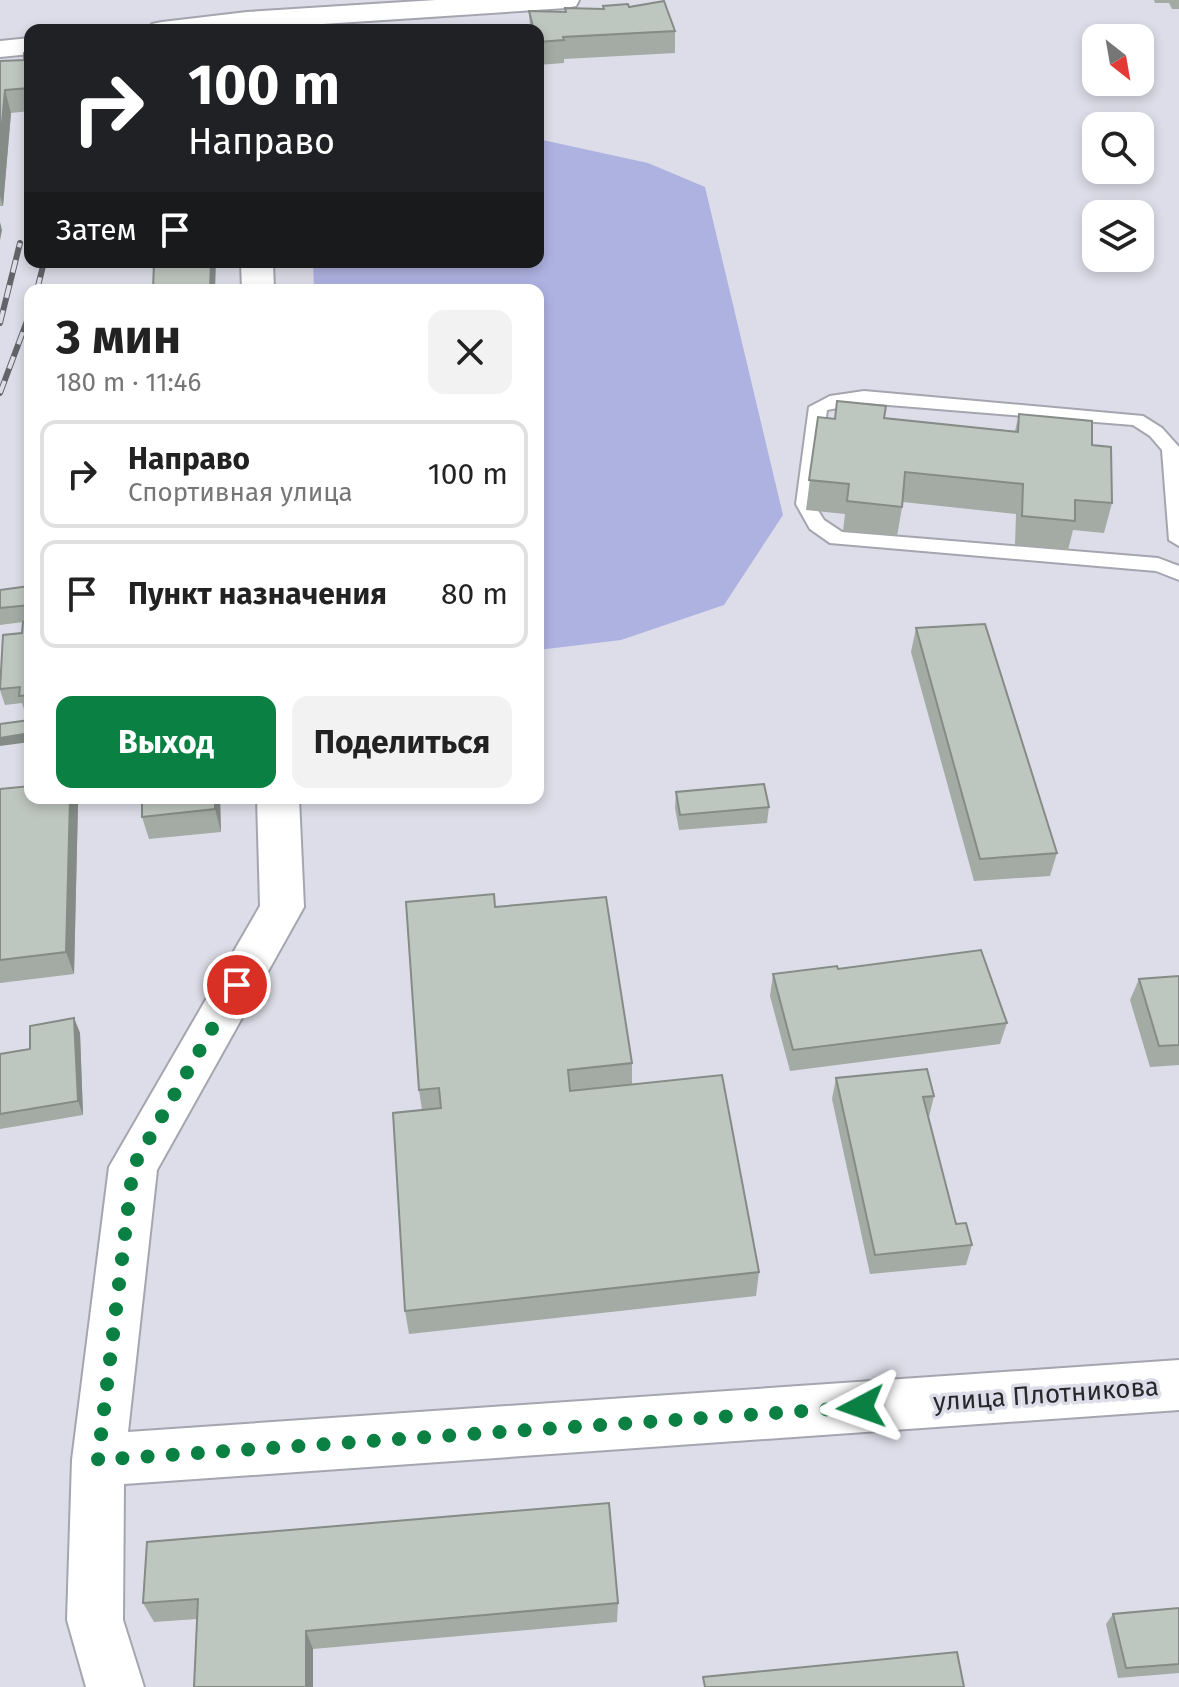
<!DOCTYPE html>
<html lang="ru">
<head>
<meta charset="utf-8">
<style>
	:root { --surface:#fff; --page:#f2f2f2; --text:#222; --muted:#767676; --line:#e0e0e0; --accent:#0b8043 }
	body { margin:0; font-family:"Fira Sans",sans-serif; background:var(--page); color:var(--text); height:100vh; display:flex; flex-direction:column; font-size:30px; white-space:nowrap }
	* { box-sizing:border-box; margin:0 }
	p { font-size:26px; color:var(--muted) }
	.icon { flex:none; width:44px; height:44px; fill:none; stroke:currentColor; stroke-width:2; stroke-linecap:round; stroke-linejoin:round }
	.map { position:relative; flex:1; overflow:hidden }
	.panel { position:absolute; left:24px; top:284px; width:520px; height:520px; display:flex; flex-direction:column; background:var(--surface); border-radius:16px; box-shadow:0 4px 12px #0003 }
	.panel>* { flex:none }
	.guide { position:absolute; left:24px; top:24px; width:520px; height:244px; border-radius:16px; box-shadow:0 4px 12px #0003; background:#202124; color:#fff; overflow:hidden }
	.needle { width:52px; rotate:149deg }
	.controls { position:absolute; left:1082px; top:24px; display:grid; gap:16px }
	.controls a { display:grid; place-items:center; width:72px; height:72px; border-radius:16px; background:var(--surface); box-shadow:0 4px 12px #0003; font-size:40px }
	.pin { position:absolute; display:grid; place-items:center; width:68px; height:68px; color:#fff; margin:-34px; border:4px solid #fff; border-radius:50%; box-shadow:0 2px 8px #0007 }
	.me { position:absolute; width:88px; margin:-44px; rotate:266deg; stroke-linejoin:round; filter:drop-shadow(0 0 6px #0008) }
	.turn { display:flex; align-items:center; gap:28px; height:168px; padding:0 32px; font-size:36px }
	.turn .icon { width:104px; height:104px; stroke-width:2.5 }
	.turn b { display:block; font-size:56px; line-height:68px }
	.then { display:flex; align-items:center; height:76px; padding:0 32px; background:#0003; gap:16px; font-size:30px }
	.round { display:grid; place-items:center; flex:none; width:84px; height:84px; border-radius:16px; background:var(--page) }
	.overview { display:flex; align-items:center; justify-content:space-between; height:136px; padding:0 32px }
	h1 { font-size:48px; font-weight:700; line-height:60px }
	.cta { display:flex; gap:16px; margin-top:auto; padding:16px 32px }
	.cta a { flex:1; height:92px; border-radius:16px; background:var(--accent); color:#fff; font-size:32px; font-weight:700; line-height:92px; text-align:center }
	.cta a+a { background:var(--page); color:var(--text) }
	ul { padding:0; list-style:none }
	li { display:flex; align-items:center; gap:24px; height:108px; margin:0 16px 12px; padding:0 16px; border:4px solid var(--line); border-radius:16px }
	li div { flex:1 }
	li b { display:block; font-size:30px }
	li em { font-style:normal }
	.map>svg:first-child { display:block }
</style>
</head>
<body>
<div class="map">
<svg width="1179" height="1687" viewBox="0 0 1179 1687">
	<rect width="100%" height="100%" fill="#dcdde8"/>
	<path fill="#aeb2e1" d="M538,139L648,163L705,187L783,515L724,605L621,640L538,650V290H314L313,262H538Z"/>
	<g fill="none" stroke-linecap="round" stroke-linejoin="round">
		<defs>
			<path id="service" d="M864,391L1143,416L1162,428L1179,447V546L1169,540L1162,450L1150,436L1133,425L864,403L827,410L814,504L824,520L842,532L1158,558L1179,566V580L1156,571L830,543L810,529L796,504L809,407L830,396Z"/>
			<path id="minor" d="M436,0H579L576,6L566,8L232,30H148L152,24L162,22L247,12Z
				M30,38V54L0,57V41Z
				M241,262H273L274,290H242Z
				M257,798H299L304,907L157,1170L128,1432L1179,1360V1410L124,1484L123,1620L144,1687H86L67,1620L72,1460L109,1167L260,906Z"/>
		</defs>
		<use href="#service" stroke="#a4a5af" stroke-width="4"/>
		<use href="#minor" stroke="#a4a5af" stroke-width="4"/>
		<use href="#service" fill="#fff" fill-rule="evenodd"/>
		<use href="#minor" fill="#fff" fill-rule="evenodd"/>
		<defs>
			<path id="rail" d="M37,290L44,262
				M0,323L20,243
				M0,393L30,313"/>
		</defs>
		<use href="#rail" stroke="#63646a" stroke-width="6"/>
		<use href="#rail" stroke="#dcdde8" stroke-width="4" stroke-dasharray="13" stroke-linecap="butt"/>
	</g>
	<path fill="#a3aba4" d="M1154,0H1179V9H1172L1169,3H1155Z
		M629,7L675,31V53L564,59V63L538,65V30H530L529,11L565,12V8L603,9Z
		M30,52V111L11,113L3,206H0V61L24,60Z
		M1019,414L1092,445L1112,503L1104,533L1073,530L1068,550L1015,545L1016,514L903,502L897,536L843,531L845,514L806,510L818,417L835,419L884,418L1015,431Z
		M30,586V712H25L22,703L5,705L0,690V681L22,633L23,622L0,625V590Z
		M916,628L1057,853L1050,876L974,881L911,652Z
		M0,789L30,798H76L78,804L74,974L0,983Z
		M676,792L769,807L767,823L679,830L675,808Z
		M142,798H220L221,832L149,839L142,817Z
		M495,907L632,1063V1084L759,1272L756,1296L409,1334L405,1311L422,1110L419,1090Z
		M838,969L1007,1023L1000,1044L790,1071L770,996L773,974Z
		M1179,976V1065L1150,1067L1130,1000L1139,979Z
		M74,1018L80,1033L83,1115L0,1129V1054L30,1049Z
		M836,1078L934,1096L929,1117L956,1224L972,1245L966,1265L870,1274L832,1099Z
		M147,1542L618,1603L617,1622L313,1649V1687H194L197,1619L154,1622L143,1603Z
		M1179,1608V1673L1118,1678L1106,1624L1113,1614Z"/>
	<path fill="#858b86" d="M5,90L11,113L3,206L0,196V145Z
		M0,222L2,230L0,240Z
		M211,262H216L215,290H210Z
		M30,733V742L0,746V738Z
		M70,798H76L78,804L74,974L66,952Z
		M215,798H220L221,832L215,809Z
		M74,1018L80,1033L83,1115L78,1101Z
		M306,1631L313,1649V1687H306Z"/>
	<path fill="#bec7bf" stroke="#858b86" stroke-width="2" d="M664,1L675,31L563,37L564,40L538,42V30H534L529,11L566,12L565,8L604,9L603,6L628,4L629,7Z
		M30,52V88L5,90L0,145V61L24,60V53Z
		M154,262H211L210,290H153Z
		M837,401L886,406L884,418L1018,432L1019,414L1092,421V445L1111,447L1112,503L1075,500V521L1022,516L1023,484L905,472L902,507L847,501L849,484L809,480L818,417L835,419Z
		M30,586V605L0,608V590Z
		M30,621V695L19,696L20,687L0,689L3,635L22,633L23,622Z
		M985,624L1057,853L980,859L916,628Z
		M30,720V733L0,738V724Z
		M764,784L769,807L680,815L676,792Z
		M30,786V798H70L66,952L0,960V789Z
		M142,798H215V809L142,817Z
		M494,894L495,907L606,897L632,1063L568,1070L570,1091L722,1075L759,1272L405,1311L393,1113L441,1108L439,1088L419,1090L406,902Z
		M981,950L1007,1023L793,1050L773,974L837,966L838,969Z
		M1179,976V1045L1159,1046L1139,979Z
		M74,1018L78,1101L0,1114V1054L30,1049V1026Z
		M927,1069L934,1096L923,1097L956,1224L966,1223L972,1245L875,1255L836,1078Z
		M609,1503L618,1603L306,1631V1687H194L198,1599L143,1603L147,1542Z
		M1179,1608V1664L1126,1668L1113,1614Z
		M957,1652L964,1687H705L703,1677Z"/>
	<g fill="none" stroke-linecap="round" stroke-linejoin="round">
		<path stroke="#0b8043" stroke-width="14" stroke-dasharray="0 25.2" d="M237,985L133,1167L98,1460L861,1407"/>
	</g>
	<g text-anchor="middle" stroke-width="7" stroke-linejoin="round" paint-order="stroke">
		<g font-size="26" fill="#27282c" stroke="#dcdde8">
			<text transform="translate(1046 1394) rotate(-4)" y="9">улица Плотникова</text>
		</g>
	</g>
</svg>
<div class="controls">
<a><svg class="needle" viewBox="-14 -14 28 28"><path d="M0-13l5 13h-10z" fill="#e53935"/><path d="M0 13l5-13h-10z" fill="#767676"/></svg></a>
<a><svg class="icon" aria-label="search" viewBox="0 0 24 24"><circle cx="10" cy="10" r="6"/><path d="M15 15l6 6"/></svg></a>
<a><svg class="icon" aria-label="layers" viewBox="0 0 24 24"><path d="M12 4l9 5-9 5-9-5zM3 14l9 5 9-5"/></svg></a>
</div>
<div class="pin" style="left:237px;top:985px;background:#d93025"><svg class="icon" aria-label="arrive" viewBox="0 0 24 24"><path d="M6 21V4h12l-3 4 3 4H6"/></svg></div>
<svg class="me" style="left:861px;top:1407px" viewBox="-20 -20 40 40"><path d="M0-17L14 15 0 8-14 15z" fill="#0b8043" stroke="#fff" stroke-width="4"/></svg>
<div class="guide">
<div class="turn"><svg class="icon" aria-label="right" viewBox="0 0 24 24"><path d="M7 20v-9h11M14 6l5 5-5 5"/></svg><div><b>100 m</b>Направо</div></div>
<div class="then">Затем<svg class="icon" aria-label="arrive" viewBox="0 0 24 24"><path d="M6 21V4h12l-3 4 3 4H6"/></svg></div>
</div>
<section class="panel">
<div class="overview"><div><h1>3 мин</h1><p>180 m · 11:46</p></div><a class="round"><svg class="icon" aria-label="close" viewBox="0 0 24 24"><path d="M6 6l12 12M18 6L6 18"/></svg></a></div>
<ul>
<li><svg class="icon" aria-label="right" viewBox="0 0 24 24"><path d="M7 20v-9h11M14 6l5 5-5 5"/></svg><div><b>Направо</b><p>Спортивная улица</p></div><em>100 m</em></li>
<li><svg class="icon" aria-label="arrive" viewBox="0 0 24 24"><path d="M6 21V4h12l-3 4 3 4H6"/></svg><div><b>Пункт назначения</b></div><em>80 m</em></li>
</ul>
<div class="cta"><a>Выход</a><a>Поделиться</a></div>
</section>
</div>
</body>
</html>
